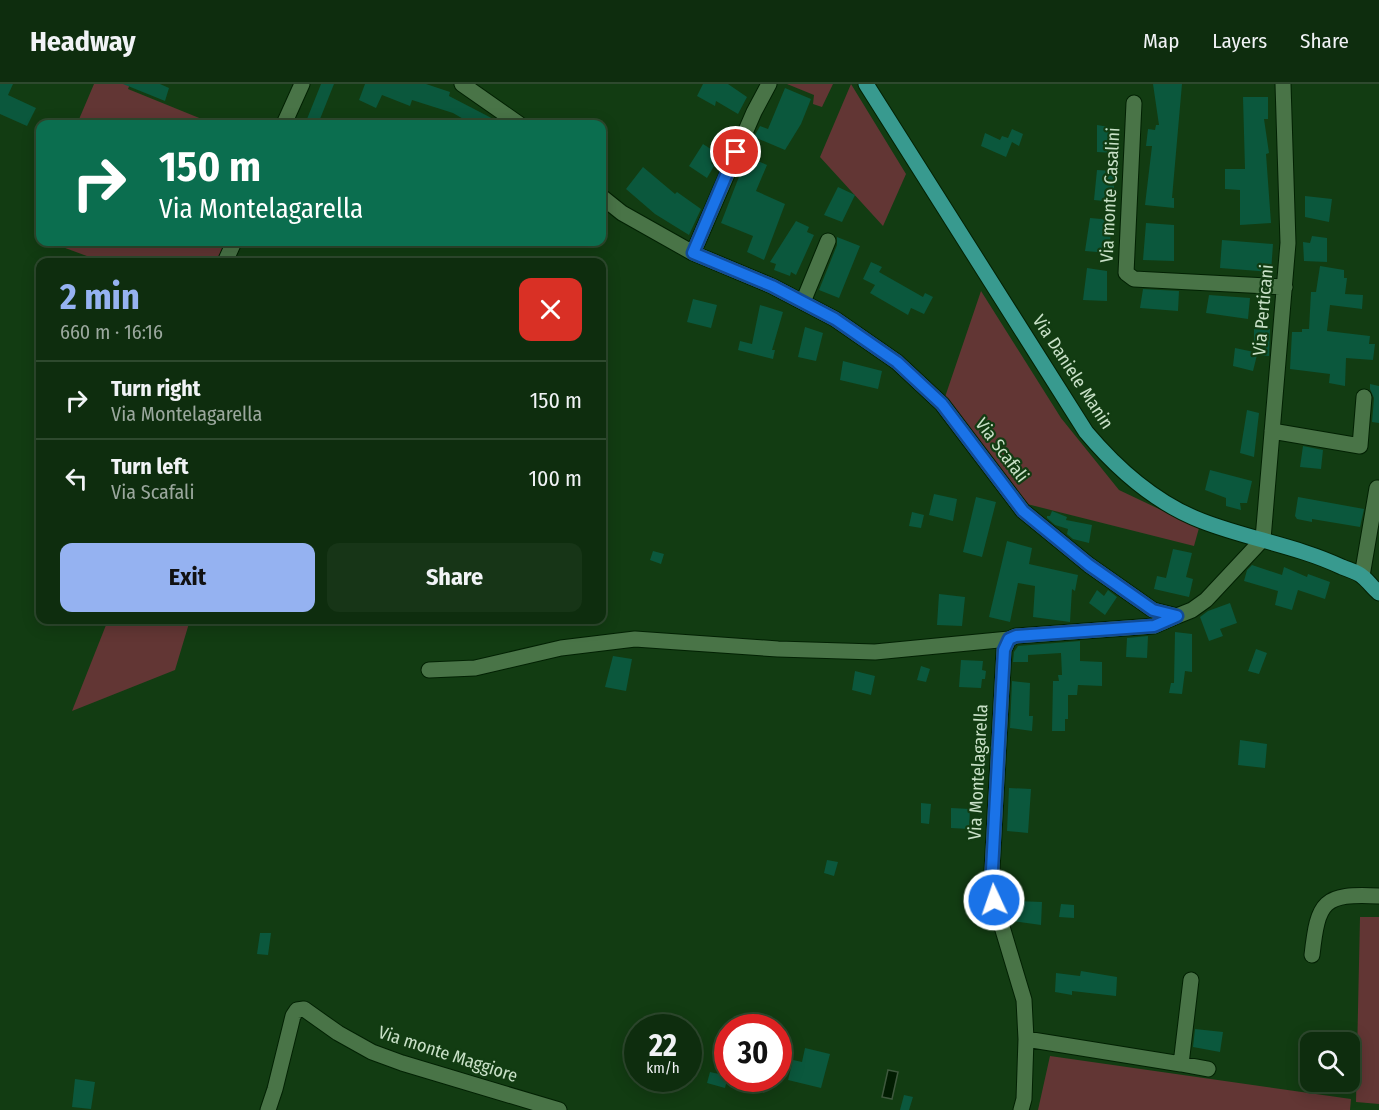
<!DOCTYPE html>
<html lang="en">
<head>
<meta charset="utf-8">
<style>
	:root { --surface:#0e2d0e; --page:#173517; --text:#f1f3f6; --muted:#9ba89e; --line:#2e492e; --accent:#95b2f1 }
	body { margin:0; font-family:"Fira Sans Condensed",sans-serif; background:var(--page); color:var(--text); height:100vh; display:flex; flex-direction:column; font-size:22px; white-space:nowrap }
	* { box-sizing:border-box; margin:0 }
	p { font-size:20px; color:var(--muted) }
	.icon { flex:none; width:33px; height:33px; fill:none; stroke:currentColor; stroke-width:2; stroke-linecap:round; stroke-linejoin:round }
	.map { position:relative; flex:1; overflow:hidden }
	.sheet { position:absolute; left:36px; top:174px; width:570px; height:366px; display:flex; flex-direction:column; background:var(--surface); border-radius:12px; box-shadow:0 3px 15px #0003,0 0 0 2px var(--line) }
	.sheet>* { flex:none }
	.guide { position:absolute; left:36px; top:36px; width:570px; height:126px; border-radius:12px; box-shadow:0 3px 15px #0003,0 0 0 2px var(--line); background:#0b6e4f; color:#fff; overflow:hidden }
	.buttons { position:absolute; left:1300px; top:948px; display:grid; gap:12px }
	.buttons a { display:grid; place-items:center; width:60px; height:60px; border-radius:12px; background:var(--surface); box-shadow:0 3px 15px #0003,0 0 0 2px var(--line); font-size:30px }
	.speed { position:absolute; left:624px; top:930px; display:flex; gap:12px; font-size:30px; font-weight:700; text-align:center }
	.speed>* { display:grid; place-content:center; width:78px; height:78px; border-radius:50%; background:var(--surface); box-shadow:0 3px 15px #0003,0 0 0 2px var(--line); line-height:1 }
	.speed small { font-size:15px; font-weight:400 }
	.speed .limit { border:9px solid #d22; background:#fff; color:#111 }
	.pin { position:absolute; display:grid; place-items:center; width:51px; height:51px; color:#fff; margin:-26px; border:3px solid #fff; border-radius:50%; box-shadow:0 2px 6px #0007 }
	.me { position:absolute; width:66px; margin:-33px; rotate:357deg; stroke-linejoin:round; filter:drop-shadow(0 0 4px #0008) }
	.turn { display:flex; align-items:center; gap:21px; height:126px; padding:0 24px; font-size:27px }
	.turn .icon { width:78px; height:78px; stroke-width:2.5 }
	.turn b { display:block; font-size:42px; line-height:51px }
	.round { display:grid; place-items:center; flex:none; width:63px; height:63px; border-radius:12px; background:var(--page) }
	.headline { display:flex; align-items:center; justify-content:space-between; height:102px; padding:0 24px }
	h1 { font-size:36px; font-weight:700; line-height:45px; color:var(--accent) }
	.action { display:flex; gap:12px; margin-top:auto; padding:12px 24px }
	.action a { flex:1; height:69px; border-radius:12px; background:var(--accent); color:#111; font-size:24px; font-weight:700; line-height:69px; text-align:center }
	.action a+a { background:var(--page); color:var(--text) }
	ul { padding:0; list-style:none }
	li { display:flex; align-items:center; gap:18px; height:78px; padding:0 24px; border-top:2px solid var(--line) }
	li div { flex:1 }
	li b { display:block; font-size:22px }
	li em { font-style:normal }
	header { display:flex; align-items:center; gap:36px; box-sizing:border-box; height:84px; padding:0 30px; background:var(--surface); border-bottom:2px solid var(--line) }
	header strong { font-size:28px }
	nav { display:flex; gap:33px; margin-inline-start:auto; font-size:21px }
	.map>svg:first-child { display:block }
</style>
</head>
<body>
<header>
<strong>Headway</strong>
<nav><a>Map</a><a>Layers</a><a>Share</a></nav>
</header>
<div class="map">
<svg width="1379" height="1026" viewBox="0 0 1379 1026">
	<rect width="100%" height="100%" fill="#123c12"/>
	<path fill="#623634" d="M94,0H130L128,5L214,40H77Z
		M787,0H833L822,23L813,20L814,11Z
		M851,0L906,90L883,142L820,73Z
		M49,158H229L220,178H103Z
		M981,207L1061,334L1119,406L1199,444L1194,462L1027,420L945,313Z
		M108,536H190L175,586L72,627Z
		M1360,833H1379V1020L1356,1018Z
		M1050,972L1351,1015L1350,1026H1038Z"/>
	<path fill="#021d02" stroke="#3e583d" stroke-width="1.5" d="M888,986L898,988L892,1015L882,1013Z"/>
	<path fill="#0b583d" d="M0,0H13L8,11L36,24L27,42L0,30Z
		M123,0H160L169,4L165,17Z
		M321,0H334L318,40H305Z
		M365,0H426L450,8L449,12L503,40H472L453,29L412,16L410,22L382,11L376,24L359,16Z
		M703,0H728L747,13L738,30L716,17L715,22L697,12Z
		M1153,0H1182L1172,114H1174V124L1145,121L1152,62H1146L1148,45L1155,46L1156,41H1159Z
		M785,4L811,15L801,40L785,66L754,53L760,42L768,45Z
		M1243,13H1268V35H1264L1269,69L1266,70L1271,139L1240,141V106L1225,105V85H1245Z
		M1097,41L1115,44V69L1097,68Z
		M1012,45L1023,50L1019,62L1012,58L1006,73L981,62L985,49L1000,56L1002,52L1008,54Z
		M703,60L717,69L711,79L714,82L707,94L689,82Z
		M747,72L767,81L756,107L785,120L764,176L747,168L753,152L721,139Z
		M643,83L675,110L677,108L701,125L689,151L655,130L626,105Z
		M1097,86L1114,87V118L1094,116Z
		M838,103L855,111L842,138L824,131Z
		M1305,112L1332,115L1329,138L1305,133Z
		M1090,134L1112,136L1109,169L1085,167Z
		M796,137L809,143L807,148L814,151L796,191L791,188L790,192L774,186L776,180L770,178Z
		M1146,139L1174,141V177L1143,176Z
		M1312,152L1327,154V178L1304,177L1303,158L1310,159Z
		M837,153L860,162L839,214L819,206L837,161Z
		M1222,156L1273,160L1271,188L1220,184Z
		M871,178L882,183L879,188L923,213L925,209L933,213L924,230L911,224L908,231L870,209L875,201L863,195Z
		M1320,182L1344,186V194H1347L1345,210L1363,211L1362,225L1330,221L1327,247L1370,252L1369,260H1375L1373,276L1346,274L1345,302L1329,299L1330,290L1290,285L1292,248H1302V245H1309L1311,208H1316Z
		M1087,184L1107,187V217L1083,216Z
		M1143,205L1179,207L1178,227L1140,224Z
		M1209,211L1250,214L1248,235L1206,229Z
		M693,215L717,221L711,244L687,238Z
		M760,221L783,228L772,266H775L773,275L738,266L740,257L752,260Z
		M805,243L823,249L816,277L798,273Z
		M1254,243L1270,245L1269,272L1257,271L1253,287L1233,282L1235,264L1254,268Z
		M843,277L882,287L878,305L840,296Z
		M1370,300L1379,302V339L1372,338L1374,314L1370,305Z
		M1247,326L1259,329L1254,373L1240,369Z
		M1303,362L1323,366L1321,385L1300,383Z
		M1210,386L1252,397L1247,419H1240L1241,426L1226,422V414L1205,406Z
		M934,410L957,415L953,437L929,431Z
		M976,413L996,418L982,473L963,468Z
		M1298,413L1364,425L1360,443L1312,435V438L1297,435L1295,432Z
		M1052,427L1067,433L1066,436L1092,441L1089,459L1073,455L1067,450L1068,445L1055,441L1047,434V432H1050Z
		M912,428L924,431L921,444L909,442Z
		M1007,457L1032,464L1029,480L1078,491L1075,507L1072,505L1070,538L1033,533L1035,502L1018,499L1010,538L989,533Z
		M1173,465L1192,469L1186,493L1193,495L1189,513L1154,505L1157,492L1166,494Z
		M653,467L664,470L661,480L650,476Z
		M1252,481L1282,491L1284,483L1307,493L1308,490L1330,498L1325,515L1298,506L1292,526L1275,521L1278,507L1244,497L1247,486Z
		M1097,506L1104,512L1108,506L1117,513L1105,531L1089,519Z
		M939,510L965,513L962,542L937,541Z
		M1230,519L1237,539L1220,545L1223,552L1209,557L1200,533L1208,527Z
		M1175,548L1192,550V588L1185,587L1182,610L1169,609L1171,599H1174Z
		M1148,552L1147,574L1126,573L1127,554Z
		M1080,557V577L1102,578V602L1078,601L1077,611H1068V635H1065V647H1052L1053,597H1059L1058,591H1062L1061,569L1028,571V578H1013L1014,568L1018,562Z
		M1256,565L1267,569L1259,590L1248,587Z
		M613,572L632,575L626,607L605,603Z
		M961,576L983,577L982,586L986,587L985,595H982L981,604L959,603Z
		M921,582L930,585L926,598L917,596Z
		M855,587L875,592L871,611L852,606Z
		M1012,597L1030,599L1029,632H1033L1032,647L1010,644Z
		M1240,656L1267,660L1265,684L1238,681Z
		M1009,704L1031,705L1028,749L1007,747Z
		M921,719L931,720L929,740L921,739Z
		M951,724L970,725L969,745L951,744Z
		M827,776L838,778L834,792L824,789Z
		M1014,817L1042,818L1041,841L1012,837Z
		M1061,820L1074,821V834L1059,833Z
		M260,849H271L268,871L257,870Z
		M1081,887L1117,893L1116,912L1072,907V911L1055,908L1056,889L1080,892Z
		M1195,945L1223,948L1220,968L1193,963Z
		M805,964L830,970L821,1004L788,996L793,976L802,978Z
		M710,988L728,992L725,1004L707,999Z
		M75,995L95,998L91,1025L72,1023Z
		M904,1011L913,1013L909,1026H900Z"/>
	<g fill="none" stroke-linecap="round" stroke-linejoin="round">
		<defs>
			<path id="minor" d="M462,0L519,40
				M1134,19L1126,189L1134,195L1285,203
				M284,40L302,0
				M602,113L622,129L693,169L772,202L835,235L897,278L942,320L1023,427L1089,481L1153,526L1177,532L1192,526L1206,516L1263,455L1288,159L1283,0
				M693,169L754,28L769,0
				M225,178L234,158
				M803,218L828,157
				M1272,347L1360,362L1364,313
				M1362,492L1377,404
				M429,586L475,584L561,564L635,555L778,565L875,568L1009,555
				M1312,871C1318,817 1323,809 1379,812
				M1026,955L1181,980L1191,896
				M1181,980L1208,985
				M268,1026L275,1005L293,932L297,926L304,925L338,949L372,968L402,979L559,1026
				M1021,1026L1024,1015L1026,955L1024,916L994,816L992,786L1004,566L1009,555L1016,552L1154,542L1177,532"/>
			<path id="major" d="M866,0L1086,348C1118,386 1155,419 1202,437C1248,455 1298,462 1342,483C1349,486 1358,488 1363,493C1369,498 1373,504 1379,509"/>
		</defs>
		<use href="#minor" stroke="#022103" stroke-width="17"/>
		<use href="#major" stroke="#022103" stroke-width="17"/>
		<use href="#minor" stroke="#497447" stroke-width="15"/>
		<use href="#major" stroke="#389a8f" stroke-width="15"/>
	</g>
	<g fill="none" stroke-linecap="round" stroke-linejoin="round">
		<defs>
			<path id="route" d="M736,68L693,169L772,202L835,235L897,278L942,320L1023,427L1089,481L1153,526L1177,532L1154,542L1016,552L1009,555L1004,566L992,786L994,816"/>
		</defs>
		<use href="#route" stroke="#114b97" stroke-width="15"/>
		<use href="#route" stroke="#1a73e8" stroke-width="10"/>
	</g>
	<g text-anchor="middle" stroke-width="4.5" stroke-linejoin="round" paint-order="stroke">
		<g font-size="18" fill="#c9e1c8" stroke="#123c12">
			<text transform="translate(1110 111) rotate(-87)" y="6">Via monte Casalini</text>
			<text transform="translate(1263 226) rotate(-85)" y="6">Via Perticani</text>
			<text transform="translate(1073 288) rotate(57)" y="6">Via Daniele Manin</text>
			<text transform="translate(1002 366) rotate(53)" y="6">Via Scafali</text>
			<text transform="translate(978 688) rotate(-87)" y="6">Via Montelagarella</text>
			<text transform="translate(448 970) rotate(18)" y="6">Via monte Maggiore</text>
		</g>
	</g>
</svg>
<div class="buttons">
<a><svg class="icon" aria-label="search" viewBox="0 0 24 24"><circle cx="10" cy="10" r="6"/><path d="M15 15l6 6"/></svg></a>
</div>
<div class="speed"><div>22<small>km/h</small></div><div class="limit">30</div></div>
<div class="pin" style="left:736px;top:68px;background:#d93025"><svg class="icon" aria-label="arrive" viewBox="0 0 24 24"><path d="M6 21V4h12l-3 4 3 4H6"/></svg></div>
<svg class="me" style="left:994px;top:816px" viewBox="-20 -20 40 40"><circle r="17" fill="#1a73e8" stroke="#fff" stroke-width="3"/><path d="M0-11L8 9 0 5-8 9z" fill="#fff"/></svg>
<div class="guide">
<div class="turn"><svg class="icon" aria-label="right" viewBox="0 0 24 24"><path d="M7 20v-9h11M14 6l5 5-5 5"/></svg><div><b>150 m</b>Via Montelagarella</div></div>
</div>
<section class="sheet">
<div class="headline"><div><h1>2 min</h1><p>660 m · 16:16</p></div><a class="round" style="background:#d93025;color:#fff"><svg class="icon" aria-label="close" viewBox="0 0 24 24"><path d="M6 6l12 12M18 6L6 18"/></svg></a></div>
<ul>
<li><svg class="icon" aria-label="right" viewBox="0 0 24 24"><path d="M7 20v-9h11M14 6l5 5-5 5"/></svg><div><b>Turn right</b><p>Via Montelagarella</p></div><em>150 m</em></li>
<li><svg class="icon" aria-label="left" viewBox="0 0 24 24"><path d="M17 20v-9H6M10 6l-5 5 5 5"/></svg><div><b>Turn left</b><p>Via Scafali</p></div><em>100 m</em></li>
</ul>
<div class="action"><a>Exit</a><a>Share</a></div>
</section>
</div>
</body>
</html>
